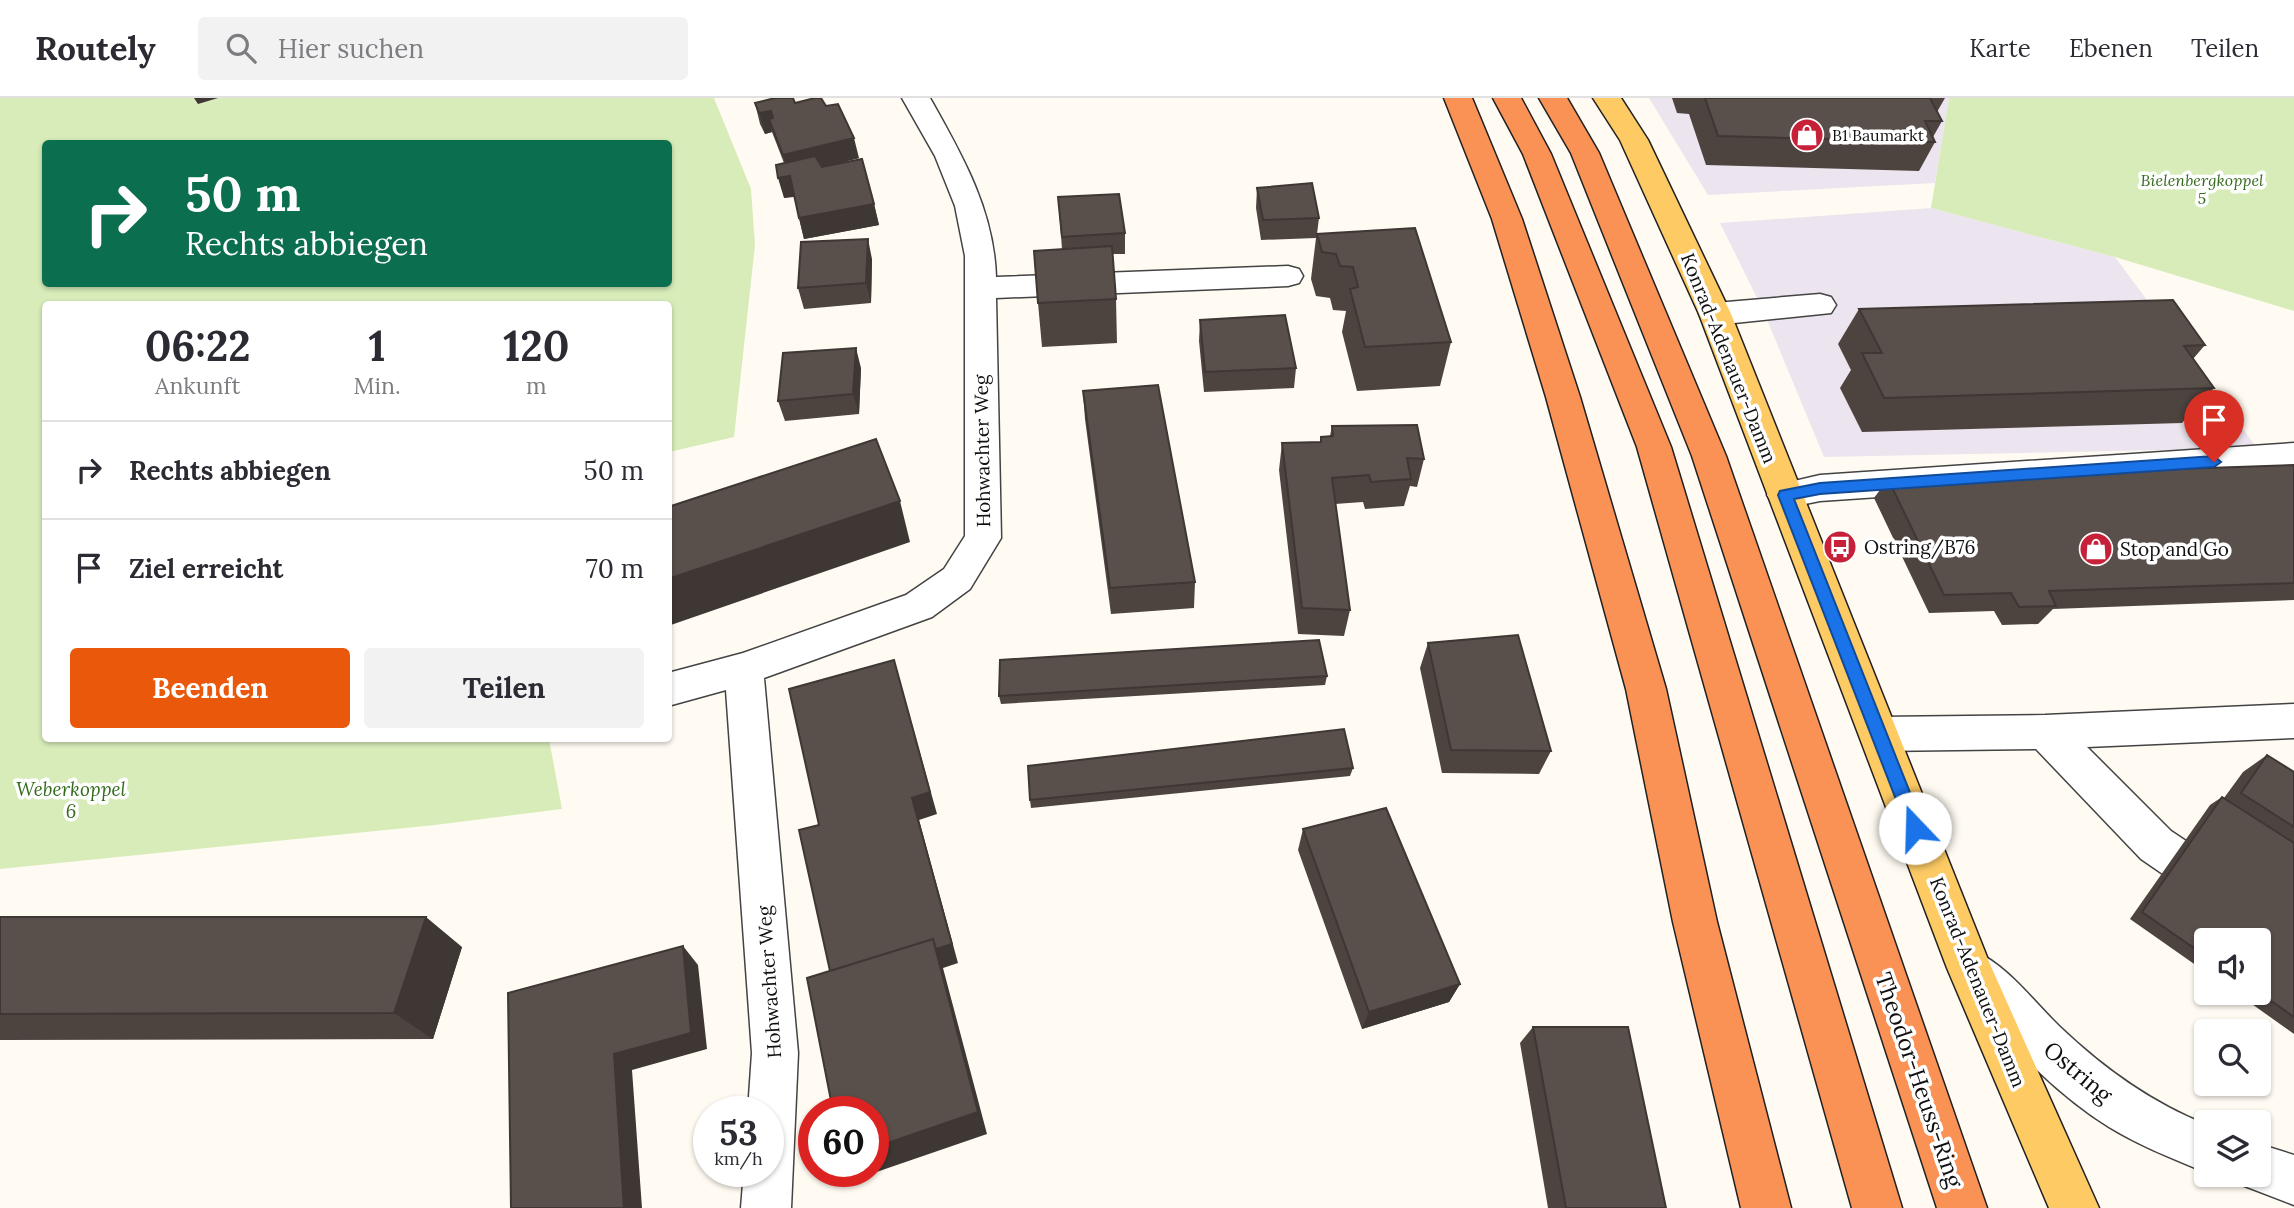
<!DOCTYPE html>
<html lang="de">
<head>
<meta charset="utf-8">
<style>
	:root { --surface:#fff; --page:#f2f2f3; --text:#2b2b33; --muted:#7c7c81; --line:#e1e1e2; --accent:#ea580c }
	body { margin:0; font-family:Lora,serif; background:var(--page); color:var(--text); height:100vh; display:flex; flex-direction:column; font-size:26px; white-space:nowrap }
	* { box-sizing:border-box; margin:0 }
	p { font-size:23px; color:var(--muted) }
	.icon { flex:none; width:38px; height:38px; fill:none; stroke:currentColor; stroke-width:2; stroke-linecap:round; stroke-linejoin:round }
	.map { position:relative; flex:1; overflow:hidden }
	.side { position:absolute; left:42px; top:203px; width:630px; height:441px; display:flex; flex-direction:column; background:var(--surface); border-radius:7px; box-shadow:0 2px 5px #0004 }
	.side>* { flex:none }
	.top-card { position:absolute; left:42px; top:42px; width:630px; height:147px; border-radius:7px; box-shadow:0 2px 5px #0004; background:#0b6e4f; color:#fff; overflow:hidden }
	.buttons { position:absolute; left:2194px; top:830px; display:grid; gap:14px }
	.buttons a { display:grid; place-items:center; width:77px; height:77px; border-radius:7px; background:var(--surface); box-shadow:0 2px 5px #0004; font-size:35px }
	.speed { position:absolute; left:693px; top:998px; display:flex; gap:14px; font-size:35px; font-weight:700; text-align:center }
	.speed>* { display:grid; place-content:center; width:91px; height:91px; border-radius:50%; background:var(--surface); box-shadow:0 2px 5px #0004; line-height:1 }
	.speed small { font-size:18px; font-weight:400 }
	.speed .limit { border:10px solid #d22; background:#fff; color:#111 }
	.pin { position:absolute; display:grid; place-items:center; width:60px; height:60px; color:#fff; margin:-72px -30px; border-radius:50% 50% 50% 0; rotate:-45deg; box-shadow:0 0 7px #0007 }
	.pin .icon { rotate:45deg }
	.me { position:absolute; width:77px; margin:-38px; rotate:339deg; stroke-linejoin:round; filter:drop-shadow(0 0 5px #0008) }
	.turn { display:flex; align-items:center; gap:24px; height:147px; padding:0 28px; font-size:32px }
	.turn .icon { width:91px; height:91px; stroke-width:2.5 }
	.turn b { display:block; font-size:49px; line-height:60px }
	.eta { display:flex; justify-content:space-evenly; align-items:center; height:119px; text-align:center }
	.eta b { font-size:42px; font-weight:700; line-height:49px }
	.primary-button { display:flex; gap:14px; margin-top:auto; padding:14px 28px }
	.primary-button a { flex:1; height:80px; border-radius:7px; background:var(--accent); color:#fff; font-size:28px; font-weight:700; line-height:80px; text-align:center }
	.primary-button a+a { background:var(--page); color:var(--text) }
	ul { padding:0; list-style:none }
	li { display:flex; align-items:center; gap:21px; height:98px; padding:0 28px; border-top:2px solid var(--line) }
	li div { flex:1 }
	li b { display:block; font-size:26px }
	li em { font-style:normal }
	header { display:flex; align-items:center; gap:42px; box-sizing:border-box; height:98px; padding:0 35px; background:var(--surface); border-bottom:2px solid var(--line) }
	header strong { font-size:33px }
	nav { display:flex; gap:38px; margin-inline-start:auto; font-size:24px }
	.search { width:490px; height:63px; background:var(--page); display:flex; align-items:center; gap:18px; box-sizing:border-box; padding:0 24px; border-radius:7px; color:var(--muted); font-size:26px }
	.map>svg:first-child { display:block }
</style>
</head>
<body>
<header>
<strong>Routely</strong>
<div class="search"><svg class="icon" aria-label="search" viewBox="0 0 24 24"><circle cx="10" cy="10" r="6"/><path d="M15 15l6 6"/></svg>Hier suchen</div>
<nav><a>Karte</a><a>Ebenen</a><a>Teilen</a></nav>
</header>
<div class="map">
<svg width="2294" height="1110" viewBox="0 0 2294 1110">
	<rect width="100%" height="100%" fill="#fffbf2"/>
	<path fill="#ece4ee" d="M1649,0H1949L1935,85L1708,97Z
		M1931,110L2115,159L2257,350L1824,359L1763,212L1720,125Z"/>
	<path fill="#d8ecb9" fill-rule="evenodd" d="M0,0H714L751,91L755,147L734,339L669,354L668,206H46V640L549,641L562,711L435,727L0,771ZM46,46H668V186H46Z
		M1949,0H2294V213L2115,159L1931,110Z"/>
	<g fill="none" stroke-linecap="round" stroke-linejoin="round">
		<defs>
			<path id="minor" d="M902,0H930C962,57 994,112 996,179L1288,168L1299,171L1303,178L1299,185L1288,188L996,200L1001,440L970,491L932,519L764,580L798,955L791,1110H741L744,1073H768V1013H748L752,955L726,592L668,608V575L743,555L906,497L944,471L965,438V158L955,108L935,58Z
				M1820,196L1831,199L1836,207L1831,215L1715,227L1704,224L1699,216L1704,208L1715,205Z
				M2294,345V371L1820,403L1785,410L1773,406L1767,397L1773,388L1820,377Z
				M2294,606V640L2087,649L2171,733L2294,815V861L2278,855L2141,761L2036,651L1879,653L1865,648L1859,636L1865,624L1879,619L2045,617Z
				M1974,853C2007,867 2033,903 2059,928C2103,970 2150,1004 2207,1027V1075C2174,1061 2140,1048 2109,1029C2051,993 2005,940 1958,890L1952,875L1958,860Z
				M2259,1046L2294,1057V1107L2242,1087L2237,1076H2259Z"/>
			<path id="major" d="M1593,0H1621L1648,42L1731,216L1989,864L2099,1110H2049L1947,870L1699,216L1620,42Z"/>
			<path id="highway" d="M1444,0H1472L1522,121L1580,299L1666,591L1717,824L1791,1110H1741L1673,824L1626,591L1546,299L1492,121Z
				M1493,0H1521L1551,56L1671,349L1902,1110H1852L1637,349L1523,56Z
				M1539,0H1567L1599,55L1726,358L1987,1110H1937L1692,358L1571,55Z"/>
		</defs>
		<use href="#minor" stroke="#434343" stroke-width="3"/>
		<use href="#major" stroke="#212121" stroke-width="3"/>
		<use href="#highway" stroke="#212121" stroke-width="3"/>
		<use href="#minor" fill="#fff" fill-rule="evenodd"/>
		<use href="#major" fill="#fdca64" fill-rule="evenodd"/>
		<use href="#highway" fill="#fa9256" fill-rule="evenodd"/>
	</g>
	<path fill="#4d4440" d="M1672,0H1945L1937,14L1942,23L1933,39L1935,44L1919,73L1706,67L1689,16L1677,15Z
		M755,5H795L859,60L839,65L874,106L879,127L804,141L794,99L784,100V65L772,34L765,36L760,26Z
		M1257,90L1319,120L1317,136L1451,244L1440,288L1357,293L1342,234L1346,213L1333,212L1330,200L1316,198L1311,181L1316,140L1261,142L1256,110Z
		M1058,99L1125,135V156H1113L1116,201L1117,245L1042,249L1038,205L1062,151Z
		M872,161L871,205L804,211L798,190Z
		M1859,211L2205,247L2193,261L2214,290L2182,325L1862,334L1840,290L1851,272L1838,246Z
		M1200,222L1296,270L1294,290L1204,294L1199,243Z
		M861,270L859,316L785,323L778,303Z
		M1083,293L1195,484L1194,510L1111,516L1085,321Z
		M1332,328L1424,361L1417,389L1410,388L1404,408L1365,411L1363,404L1335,406L1350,512L1344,538L1298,536L1279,372L1282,345L1321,344L1330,338Z
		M2294,367V502L2053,511L2038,526L2002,527L1994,513L1929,515L1874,400L1888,381Z
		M1428,545L1551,653L1539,676L1442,675L1420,570Z
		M1327,578L1325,587L1001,606L999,598Z
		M2267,657L2294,674V936L2235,894H2259L2207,842V875L2130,821L2210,707L2222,699L2224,700L2243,674Z
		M1353,670L1350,678L1031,710L1030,702Z
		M1303,731L1460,886L1449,904L1362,931L1298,752Z
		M0,819L462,849L433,941L0,942Z
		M1533,929L1666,1110H1548L1520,945Z"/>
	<path fill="#3e3734" d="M194,0H218L198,6Z
		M771,13L777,34L769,21L772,34L765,36L759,15Z
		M854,40L859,60L789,78L783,57Z
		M790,78L795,98L784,100L778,80Z
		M874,106L879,127L804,141L799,120Z
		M868,141L872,161L871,205L866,185Z
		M856,250L861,270L859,316L853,296Z
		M900,403L910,444L668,528V481Z
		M901,587L937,716L919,722L958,865L943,870L987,1036L859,1080L853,1073H873V1050L843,902L912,700Z
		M426,819L462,849L433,941L394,915Z
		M683,848L698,867L707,951L632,972L642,1110H624L614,956Z
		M1460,886L1449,904L1362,931L1369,914Z"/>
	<path fill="#594f4b" stroke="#3e3734" stroke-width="2" d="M775,0H793L795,5L815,0H821L826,8L838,6L854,40L783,57L769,21L773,20L771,13L759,15L755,5Z
		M1705,0H1930L1942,23H1925L1935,44L1718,38Z
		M815,58L822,69L862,61L874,106L799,120L790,78L778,80L776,67Z
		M1312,85L1319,120L1263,122L1257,90Z
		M1119,96L1125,135L1062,139L1058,99Z
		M1415,130L1451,244L1365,249L1350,191L1358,189L1353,169L1340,168L1336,156L1322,154L1317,136Z
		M868,141L866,185L798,190L801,144Z
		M1112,148L1116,201L1038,205L1034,153Z
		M2173,202L2205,247L2184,248L2214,290L1884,300L1862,255H1882L1859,211Z
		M1285,217L1296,270L1205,274L1200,222Z
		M856,250L853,296L778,303L783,255Z
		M1158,287L1195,484L1110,490L1083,293Z
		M1417,327L1424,361L1407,360L1411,381L1371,384L1369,377L1332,380L1350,512L1302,510L1282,345L1321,344V339L1333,338L1332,328Z
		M876,341L900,403L668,481V409Z
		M2294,367V485L2049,493L2056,508L2019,509L2011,495L1944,497L1888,381Z
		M1518,537L1551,653L1451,652L1428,545Z
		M1319,542L1327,578L999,598L1000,562Z
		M894,562L930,694L912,700L952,846L936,851L933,841L830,873L799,732L819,727L789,591Z
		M1344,631L1353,670L1030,702L1028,668Z
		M2267,657L2294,674V729L2241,695Z
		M2222,699L2294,745V919L2258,894H2259V842H2207V859L2142,814Z
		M1386,710L1460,886L1369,914L1303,731Z
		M0,819H426L394,915L0,916Z
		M933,841L978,1014L873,1050V1013H833L807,880Z
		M683,848L691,935L614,956L624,1110H511L508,895Z
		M1533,929H1628L1666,1110H1566Z"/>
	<path fill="#1a73e8" stroke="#114b97" stroke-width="2" d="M2214,358L2221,364L2214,369L1820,396L1794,401L1924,730L1922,735L1915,738L1909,735L1778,397L1780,393L1820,385Z"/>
	<defs>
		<symbol id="shop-disc" viewBox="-11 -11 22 22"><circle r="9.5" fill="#c62138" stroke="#fff"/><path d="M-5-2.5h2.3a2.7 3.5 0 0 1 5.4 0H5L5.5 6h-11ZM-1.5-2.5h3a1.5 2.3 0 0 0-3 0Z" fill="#fff"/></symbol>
		<symbol id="bus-disc" viewBox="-11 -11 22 22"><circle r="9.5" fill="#c62138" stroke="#fff"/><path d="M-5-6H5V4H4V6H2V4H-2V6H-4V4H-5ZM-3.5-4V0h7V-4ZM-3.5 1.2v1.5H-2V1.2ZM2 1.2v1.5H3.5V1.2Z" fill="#fff"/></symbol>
	</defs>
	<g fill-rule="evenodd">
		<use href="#shop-disc" x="1788" y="18" width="38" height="38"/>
		<use href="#bus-disc" x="1821" y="430" width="38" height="38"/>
		<use href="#shop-disc" x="2077" y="432" width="38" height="38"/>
	</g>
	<g text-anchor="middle" stroke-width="7" stroke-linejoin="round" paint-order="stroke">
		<g font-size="16" fill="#101010" stroke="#fff" text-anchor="start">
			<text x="1832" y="43">B1 Baumarkt</text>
		</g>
		<g font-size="16" font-style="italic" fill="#346b1c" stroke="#fff">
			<text x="2202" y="88">Bielenbergkoppel<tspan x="2202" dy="18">5</tspan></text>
		</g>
		<g font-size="19" fill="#101010" stroke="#fff">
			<text transform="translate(1729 260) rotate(68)" y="7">Konrad-Adenauer-Damm</text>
			<text transform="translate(982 353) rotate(-91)" y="7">Hohwachter Weg</text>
			<text transform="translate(769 884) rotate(-94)" y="7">Hohwachter Weg</text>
			<text transform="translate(1978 884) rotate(68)" y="7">Konrad-Adenauer-Damm</text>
		</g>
		<g font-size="19" fill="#101010" stroke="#fff" text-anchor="start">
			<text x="1864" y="456">Ostring/B76</text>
			<text x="2120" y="458">Stop and Go</text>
		</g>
		<g font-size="19" font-style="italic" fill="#346b1c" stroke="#fff">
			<text x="71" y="698">Weberkoppel<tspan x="71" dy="22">6</tspan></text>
		</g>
		<g font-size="23" fill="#101010" stroke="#fff">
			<text transform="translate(2078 974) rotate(40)" y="8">Ostring</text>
			<text transform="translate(1919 982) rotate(71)" y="8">Theodor-Heuss-Ring</text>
		</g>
	</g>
</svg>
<div class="buttons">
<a><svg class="icon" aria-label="sound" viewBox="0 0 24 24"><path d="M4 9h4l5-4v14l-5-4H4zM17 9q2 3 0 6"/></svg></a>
<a><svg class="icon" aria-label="search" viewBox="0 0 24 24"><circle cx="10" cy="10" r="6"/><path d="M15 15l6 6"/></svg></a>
<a><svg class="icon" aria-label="layers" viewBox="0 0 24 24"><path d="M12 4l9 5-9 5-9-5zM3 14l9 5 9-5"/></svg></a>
</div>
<div class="speed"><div>53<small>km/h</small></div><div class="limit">60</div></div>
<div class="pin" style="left:2214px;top:364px;background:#d93025"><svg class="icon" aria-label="arrive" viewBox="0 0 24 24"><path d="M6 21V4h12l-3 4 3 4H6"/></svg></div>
<svg class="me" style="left:1915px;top:730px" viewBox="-20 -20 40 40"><circle r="19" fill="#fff"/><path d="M0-13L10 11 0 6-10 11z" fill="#1a73e8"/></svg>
<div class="top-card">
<div class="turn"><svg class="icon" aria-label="right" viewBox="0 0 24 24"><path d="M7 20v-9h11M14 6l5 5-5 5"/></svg><div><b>50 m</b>Rechts abbiegen</div></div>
</div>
<section class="side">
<div class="eta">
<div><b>06:22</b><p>Ankunft</p></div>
<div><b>1</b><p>Min.</p></div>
<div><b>120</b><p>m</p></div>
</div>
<ul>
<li><svg class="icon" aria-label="right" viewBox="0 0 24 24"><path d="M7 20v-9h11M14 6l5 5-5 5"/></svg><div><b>Rechts abbiegen</b></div><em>50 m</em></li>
<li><svg class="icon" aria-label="arrive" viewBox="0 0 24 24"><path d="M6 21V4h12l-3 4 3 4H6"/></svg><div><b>Ziel erreicht</b></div><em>70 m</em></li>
</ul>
<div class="primary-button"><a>Beenden</a><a>Teilen</a></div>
</section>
</div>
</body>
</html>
